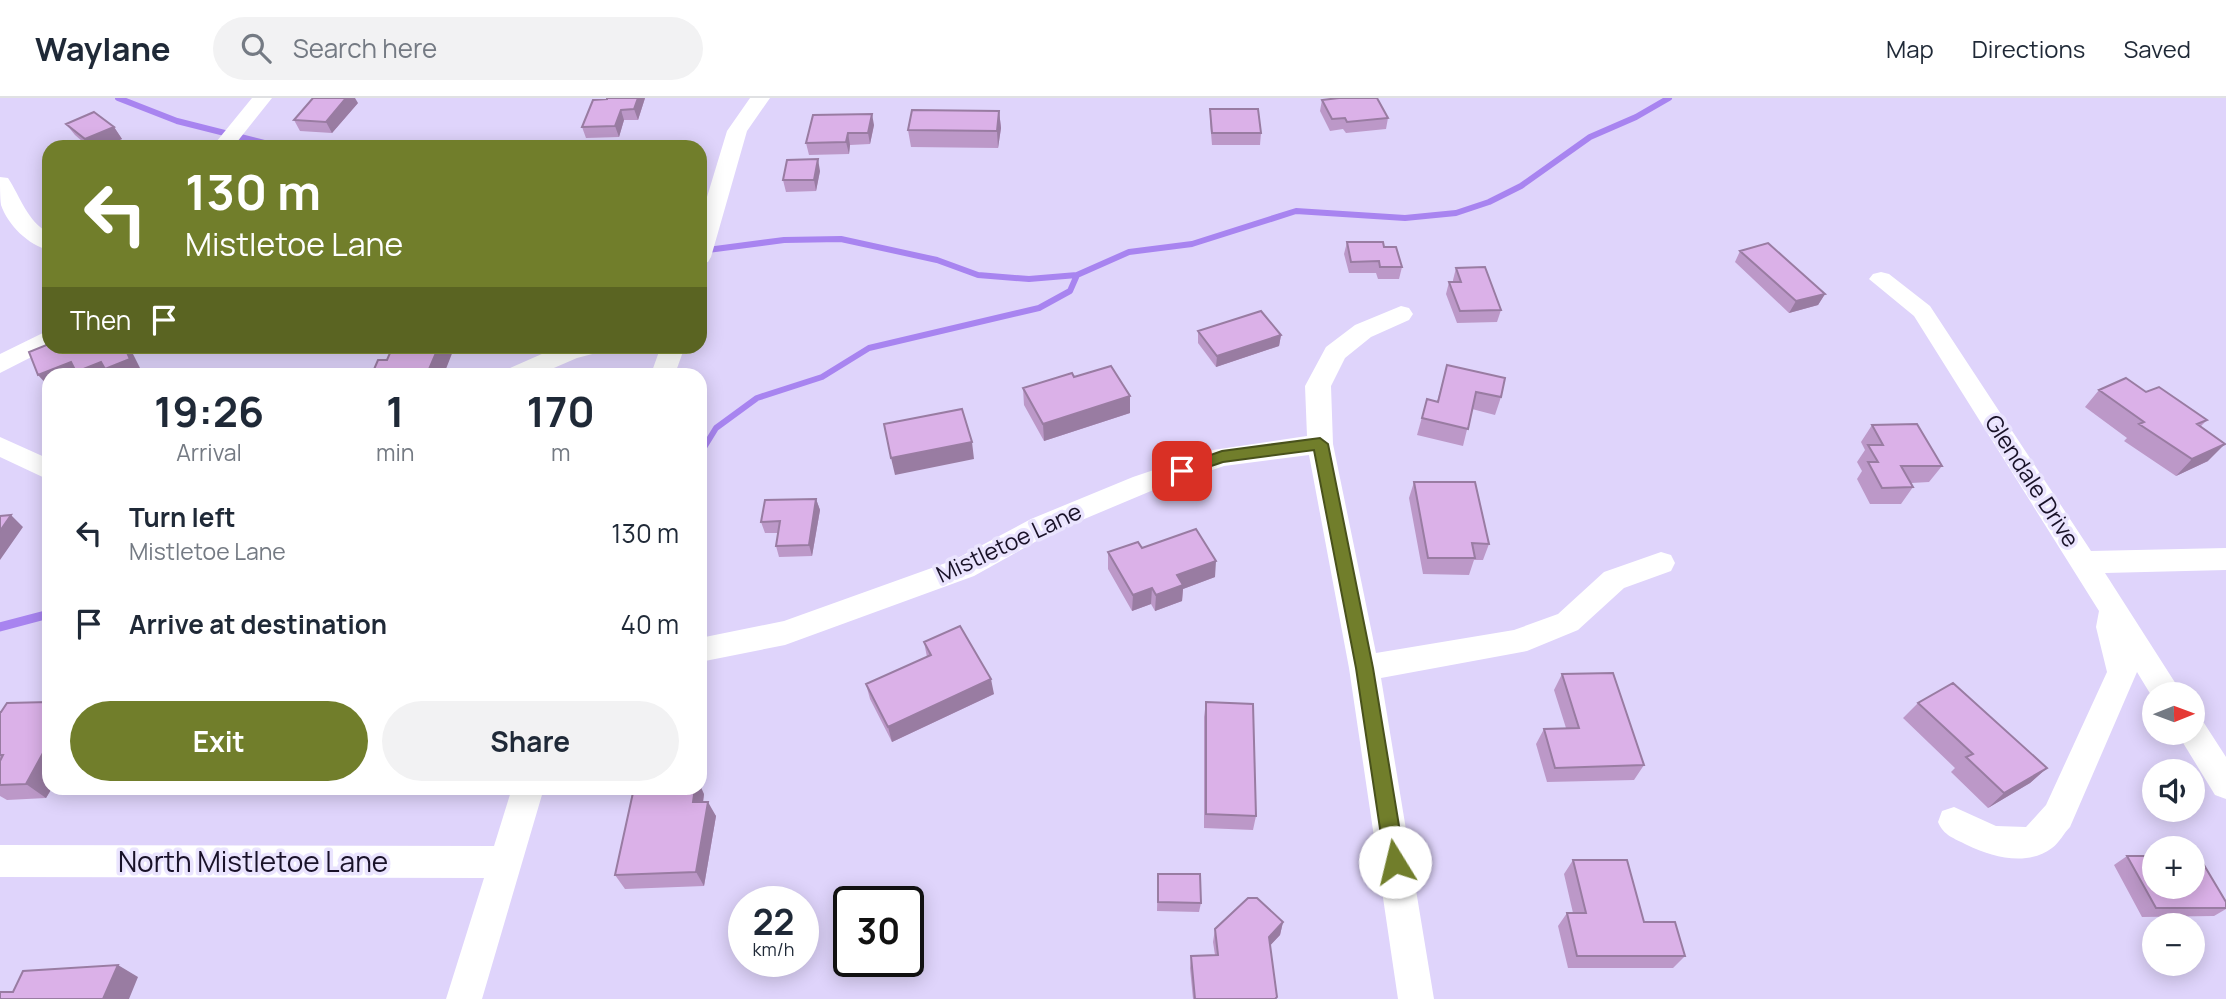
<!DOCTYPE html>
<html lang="en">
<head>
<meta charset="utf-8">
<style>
	:root { --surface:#fff; --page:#f2f2f3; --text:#1f2937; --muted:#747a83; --line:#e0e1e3; --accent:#717e2b }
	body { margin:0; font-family:Manrope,sans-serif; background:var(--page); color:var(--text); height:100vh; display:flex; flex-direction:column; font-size:26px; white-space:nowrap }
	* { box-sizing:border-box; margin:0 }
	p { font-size:23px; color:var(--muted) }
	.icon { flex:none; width:38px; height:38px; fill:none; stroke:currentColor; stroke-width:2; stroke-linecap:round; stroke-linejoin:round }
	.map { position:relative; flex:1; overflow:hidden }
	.panel { position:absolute; left:42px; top:270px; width:665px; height:427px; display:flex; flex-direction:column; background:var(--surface); border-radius:21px; box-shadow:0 4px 18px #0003 }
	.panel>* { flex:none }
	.top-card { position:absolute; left:42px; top:42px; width:665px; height:214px; border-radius:21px; box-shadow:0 4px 18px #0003; background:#717e2b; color:#fff; overflow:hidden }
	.needle { width:46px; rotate:89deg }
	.tools { position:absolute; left:2142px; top:584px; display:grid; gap:14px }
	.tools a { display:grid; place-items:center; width:63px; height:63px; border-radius:50%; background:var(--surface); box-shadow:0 4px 18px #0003; font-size:35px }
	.speed { position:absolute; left:728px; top:788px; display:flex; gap:14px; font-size:35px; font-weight:700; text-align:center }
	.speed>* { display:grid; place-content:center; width:91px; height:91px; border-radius:50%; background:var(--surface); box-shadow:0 4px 18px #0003; line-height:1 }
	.speed small { font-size:18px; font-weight:400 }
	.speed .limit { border:4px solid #111; border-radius:10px; background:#fff; color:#111 }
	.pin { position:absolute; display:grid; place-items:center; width:60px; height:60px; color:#fff; margin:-30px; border-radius:14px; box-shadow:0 4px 10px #0006 }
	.me { position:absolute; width:77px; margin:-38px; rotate:351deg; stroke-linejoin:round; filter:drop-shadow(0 0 5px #0008) }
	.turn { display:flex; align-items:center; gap:24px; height:147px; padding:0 28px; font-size:32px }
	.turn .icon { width:91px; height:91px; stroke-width:2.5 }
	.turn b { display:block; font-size:49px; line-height:60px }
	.then { display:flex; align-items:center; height:66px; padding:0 28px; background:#0003; gap:14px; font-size:26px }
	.eta { display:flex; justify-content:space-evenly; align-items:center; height:119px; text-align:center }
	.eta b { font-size:42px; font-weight:700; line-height:49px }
	.cta { display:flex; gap:14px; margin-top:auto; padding:14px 28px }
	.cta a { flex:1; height:80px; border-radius:42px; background:var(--accent); color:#fff; font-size:28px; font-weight:700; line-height:80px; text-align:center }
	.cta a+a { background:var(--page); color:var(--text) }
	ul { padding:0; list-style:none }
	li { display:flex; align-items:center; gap:21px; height:91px; padding:0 28px }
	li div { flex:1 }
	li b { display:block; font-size:26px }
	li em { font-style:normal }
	header { display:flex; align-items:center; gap:42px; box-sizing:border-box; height:98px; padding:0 35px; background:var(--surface); border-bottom:2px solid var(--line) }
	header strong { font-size:33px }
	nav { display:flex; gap:38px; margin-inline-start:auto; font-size:24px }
	.search { width:490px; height:63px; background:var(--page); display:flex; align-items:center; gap:18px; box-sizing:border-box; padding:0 24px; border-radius:38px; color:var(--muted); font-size:26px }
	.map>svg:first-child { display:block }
</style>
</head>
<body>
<header>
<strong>Waylane</strong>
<div class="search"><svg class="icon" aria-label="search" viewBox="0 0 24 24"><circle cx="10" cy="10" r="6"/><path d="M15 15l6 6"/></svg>Search here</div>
<nav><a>Map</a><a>Directions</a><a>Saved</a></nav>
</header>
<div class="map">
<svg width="2226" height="901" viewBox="0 0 2226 901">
	<rect width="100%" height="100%" fill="#dfd4fb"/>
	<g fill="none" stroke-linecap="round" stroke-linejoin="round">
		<path stroke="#a884f0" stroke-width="6" d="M118,0L177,23L280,49
			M700,153L784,142L841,141L937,162L978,177L1029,181L1077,177L1129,154L1192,146L1296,113L1405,120L1456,115L1489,104L1521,88L1590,39L1636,19L1669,0
			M700,356L716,330L757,300L822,279L869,250L1039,210L1070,193L1077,177"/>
		<path stroke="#a884f0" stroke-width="9" d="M0,529L49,516"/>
		<path fill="#fff" fill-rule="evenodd" d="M252,0H272L233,49H212Z
			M750,0H770L747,33L711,159L708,164L700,166V122L727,33Z
			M0,79L8,80C21,100 27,123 49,135V152C28,147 8,127 1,107C0,99 0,87 0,79Z
			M1881,174L1889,176L1930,208L2091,453L2226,450V472L2105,475L2183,597H2154V602L2137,574L2070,729C2064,735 2059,745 2052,750C2026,769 1993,759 1967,747C1954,740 1944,738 1938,724L1942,713L1954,709L1996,728L2026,729L2046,707L2107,574L2096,529L2099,513L1914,218L1869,181L1873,176Z
			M1401,208L1409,210L1413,216L1409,222L1371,239L1345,260L1331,288L1333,346L1376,555L1514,532L1558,516L1604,474L1661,454L1671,457L1675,465L1671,473L1624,490L1578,532L1527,553L1381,580L1434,901H1398L1349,570L1309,357L1224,368L1151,393L1051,435L974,478L785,547L700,564V540L784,523L954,462L1031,421L1133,379L1213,352L1307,338L1305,288L1326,249L1355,227Z
			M49,232V248H53L0,275V256Z
			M560,248H603L600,254L577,260L540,276H507L510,270Z
			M661,248H685L675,276H651Z
			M0,339L49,361V382L0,359Z
			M2193,621L2204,625L2226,659V701L2215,697L2177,635H2193Z
			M512,690H544L482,901H446L484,780L0,779V747L494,748Z"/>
	</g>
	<path fill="#bc98c8" d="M645,0L638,22H624L619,39L586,40L582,29Z
		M1322,2L1388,20L1386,31L1346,35L1343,31L1330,33L1320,13Z
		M358,5L332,35L300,33L294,22Z
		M1210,11L1261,35L1260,47H1212L1210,23Z
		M999,13L1001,30L998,50L911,49L908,32Z
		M66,26L114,29L122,41L103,49H89L75,37Z
		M874,27L870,46L850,47L849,56L809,57L806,45Z
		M820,73L816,93L786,94L783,82Z
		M1347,144L1384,149L1402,169L1399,181H1378L1376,175H1349L1344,156Z
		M1740,153L1825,196L1818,207L1789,215L1735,164Z
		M1456,170L1501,212L1497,224L1457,225L1446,196L1449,184H1453V182Z
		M1198,233L1281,237L1279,248L1216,269L1198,245Z
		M1447,267L1501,299L1495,317L1472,311L1463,348L1417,337L1427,301L1437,304Z
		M1074,279L1130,298V315L1044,343L1024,307L1023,290Z
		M2099,292L2146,294L2207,322L2200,329L2208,363L2176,378L2124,343L2127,340L2085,309Z
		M1872,327L1942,368L1929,384L1911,385L1913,389L1901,406H1870L1857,381L1862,373L1857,364L1865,352L1861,344Z
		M1414,384L1489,446L1483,462H1474L1469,477L1423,476L1409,400Z
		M816,401L820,412L812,458L779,459L776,448L778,435H765L761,424Z
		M1142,450L1215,479L1183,491L1182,503L1155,513L1151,506L1132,513L1108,471V454Z
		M924,544L994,596L892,644L870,601L866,586L927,559Z
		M1562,576L1644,667L1634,682L1547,684L1536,646L1544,631L1566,630L1554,592Z
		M1206,604L1256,718L1253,732L1204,730V619Z
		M1918,605L2047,670L2030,685L1988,710L1951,674L1955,670L1903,620Z
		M0,614L49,690H52L46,700L7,702L0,698Z
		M704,696L703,704L716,718L704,788L625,791L615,777Z
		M2127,758L2226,804V811L2214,818L2142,819L2114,767Z
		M1573,762L1685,858L1673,870H1568L1558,828L1567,815H1573L1564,776Z
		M1158,776L1201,805L1199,814L1157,813Z
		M1283,824L1280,837L1270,847L1276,901H1193L1190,870L1191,858L1215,857L1213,844L1215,831Z"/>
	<path fill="#997ca2" d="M346,0H355L358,5L332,35L326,24Z
		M638,0H645L638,22L634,11Z
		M621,12L624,22L619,39L615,28Z
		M999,13L1001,30L998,50L997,33Z
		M872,16L874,27L870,46L868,35Z
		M114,29L122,41L103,49H91L85,41Z
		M848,35L850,47L849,56L846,44Z
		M818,61L820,73L816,93L814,82Z
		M1825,196L1818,207L1789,215L1796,203Z
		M1281,237L1279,248L1216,269L1217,258Z
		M124,248H129L143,276H49V289L38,277L71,264Z
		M439,248H451L453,253L444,276H427Z
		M1130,298V315L1044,343L1043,326Z
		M972,344L974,361L895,377L891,360Z
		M2225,346L2208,363L2176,378L2192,361Z
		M816,401L820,412L812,458L809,447Z
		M11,417L23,429L0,462V433Z
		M1216,463L1215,479L1183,491L1182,503L1155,513L1156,497L1177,477Z
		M1152,490L1151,506L1132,513L1133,497Z
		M991,581L994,596L892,644L888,629Z
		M49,644V690H52L46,700L26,686Z
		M2047,670L2030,685L1988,710L2004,695Z
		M700,687L704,696L701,719L693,704L695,690H700Z
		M708,704L716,718L704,788L696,774Z
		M1283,824L1280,837L1266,852L1269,839Z
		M118,867L138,879L129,901H103Z"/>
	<path fill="#dbb1e8" stroke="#997ca2" stroke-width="2" d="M313,0H346L326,24L294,22Z
		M607,0H638L634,11L621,12L615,28L582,29L593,2L607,1Z
		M1339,0H1377L1388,20L1347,24L1345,20L1332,21L1322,2Z
		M1210,11H1258L1261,35H1212Z
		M912,12L999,13L997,33L908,32Z
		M94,14L114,29L85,41L66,26Z
		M872,16L868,35H848L846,44L806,45L813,17Z
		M818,61L814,82H783L787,62Z
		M1347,144H1383L1384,149H1396L1402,169H1380L1379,163L1351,164Z
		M1768,145L1825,196L1796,203L1740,153Z
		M1485,169L1501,212L1460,213L1449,184H1461L1456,170Z
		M1261,213L1281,237L1217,258L1198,233Z
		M49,246V248L66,249L124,248L130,261L105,271L101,264L76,274L71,264L38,277L29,254Z
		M393,248H439L427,276H372L378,262H387Z
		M1447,267L1505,280L1501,299L1476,294L1468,331L1422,320L1427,301L1438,304Z
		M1111,268L1130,298L1043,326L1023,290L1072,275L1074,279Z
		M2126,280L2146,294L2159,289L2207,322L2197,326L2225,346L2192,361L2139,326L2144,324L2099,292Z
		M962,311L972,344L891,360L884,326Z
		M1917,326L1942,368H1901L1913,389L1882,390L1868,364H1878L1868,347H1883L1872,327Z
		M1414,384H1475L1489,446L1472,445L1475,460H1428Z
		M816,401L809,447L776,448L780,423L761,424L765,402Z
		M11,417L0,433V418Z
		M1196,431L1216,463L1177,477L1183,487L1156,497L1152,490L1133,497L1108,454L1138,444L1142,450Z
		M960,528L991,581L888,629L866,586L931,557L924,544Z
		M1613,575L1644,667L1555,670L1544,631L1579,630L1562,576Z
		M1953,585L2047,670L2004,695L1966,659L1973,656L1918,605Z
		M49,604V644L26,686L0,687V663L3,657H0V614H1L7,605Z
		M1206,604L1253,606L1256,718L1206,716Z
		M634,690H695L693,704H708L696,774L615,777Z
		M2193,757H2198L2226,804V810H2156L2127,758H2154V789H2193Z
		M1573,762H1627L1644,824H1675L1685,858H1577L1567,815H1586Z
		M1158,776H1200L1201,805L1158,804Z
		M1248,800H1257L1283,824L1269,839L1277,899L1275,901H1195L1191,858L1218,857L1215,831Z
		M118,867L103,901H0V894H13L23,873Z"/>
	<path fill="#717e2b" stroke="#49521c" stroke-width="2" d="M1320,340L1328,346L1373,570L1405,764L1402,770L1395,773L1388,770L1385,764L1356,570L1314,352L1223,364L1182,378L1174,373L1176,369L1222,353Z"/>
	<g text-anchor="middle" stroke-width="7" stroke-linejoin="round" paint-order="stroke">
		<g font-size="23" fill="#191228" stroke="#eae4fe">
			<text transform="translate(2032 383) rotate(57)" y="8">Glendale Drive</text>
			<text transform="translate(1009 445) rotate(-25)" y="8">Mistletoe Lane</text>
		</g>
		<g font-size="28" fill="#191228" stroke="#eae4fe">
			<text x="253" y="774">North Mistletoe Lane</text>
		</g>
	</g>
</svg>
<div class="tools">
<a><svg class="needle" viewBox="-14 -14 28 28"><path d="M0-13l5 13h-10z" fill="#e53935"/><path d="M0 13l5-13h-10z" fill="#747a83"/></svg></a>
<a><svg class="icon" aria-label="sound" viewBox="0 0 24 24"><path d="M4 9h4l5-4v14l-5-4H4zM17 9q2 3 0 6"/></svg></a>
<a>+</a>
<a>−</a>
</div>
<div class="speed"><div>22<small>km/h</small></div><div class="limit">30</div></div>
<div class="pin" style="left:1182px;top:373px;background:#d93025"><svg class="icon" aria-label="arrive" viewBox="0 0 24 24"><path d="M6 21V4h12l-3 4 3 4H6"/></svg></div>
<svg class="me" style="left:1395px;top:764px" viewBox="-20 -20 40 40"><circle r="19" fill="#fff"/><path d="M0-13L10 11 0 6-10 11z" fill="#717e2b"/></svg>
<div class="top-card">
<div class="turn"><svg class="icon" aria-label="left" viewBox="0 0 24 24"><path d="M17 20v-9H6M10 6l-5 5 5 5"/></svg><div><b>130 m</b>Mistletoe Lane</div></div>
<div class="then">Then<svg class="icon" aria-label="arrive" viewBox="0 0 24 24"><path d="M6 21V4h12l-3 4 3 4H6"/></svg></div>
</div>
<section class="panel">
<div class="eta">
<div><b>19:26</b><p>Arrival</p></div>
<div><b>1</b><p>min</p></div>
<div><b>170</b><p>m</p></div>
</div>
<ul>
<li><svg class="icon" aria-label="left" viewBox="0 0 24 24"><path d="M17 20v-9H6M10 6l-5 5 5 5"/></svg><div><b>Turn left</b><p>Mistletoe Lane</p></div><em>130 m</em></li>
<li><svg class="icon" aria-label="arrive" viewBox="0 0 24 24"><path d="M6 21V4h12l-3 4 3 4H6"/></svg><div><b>Arrive at destination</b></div><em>40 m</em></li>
</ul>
<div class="cta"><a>Exit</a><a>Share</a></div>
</section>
</div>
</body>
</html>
